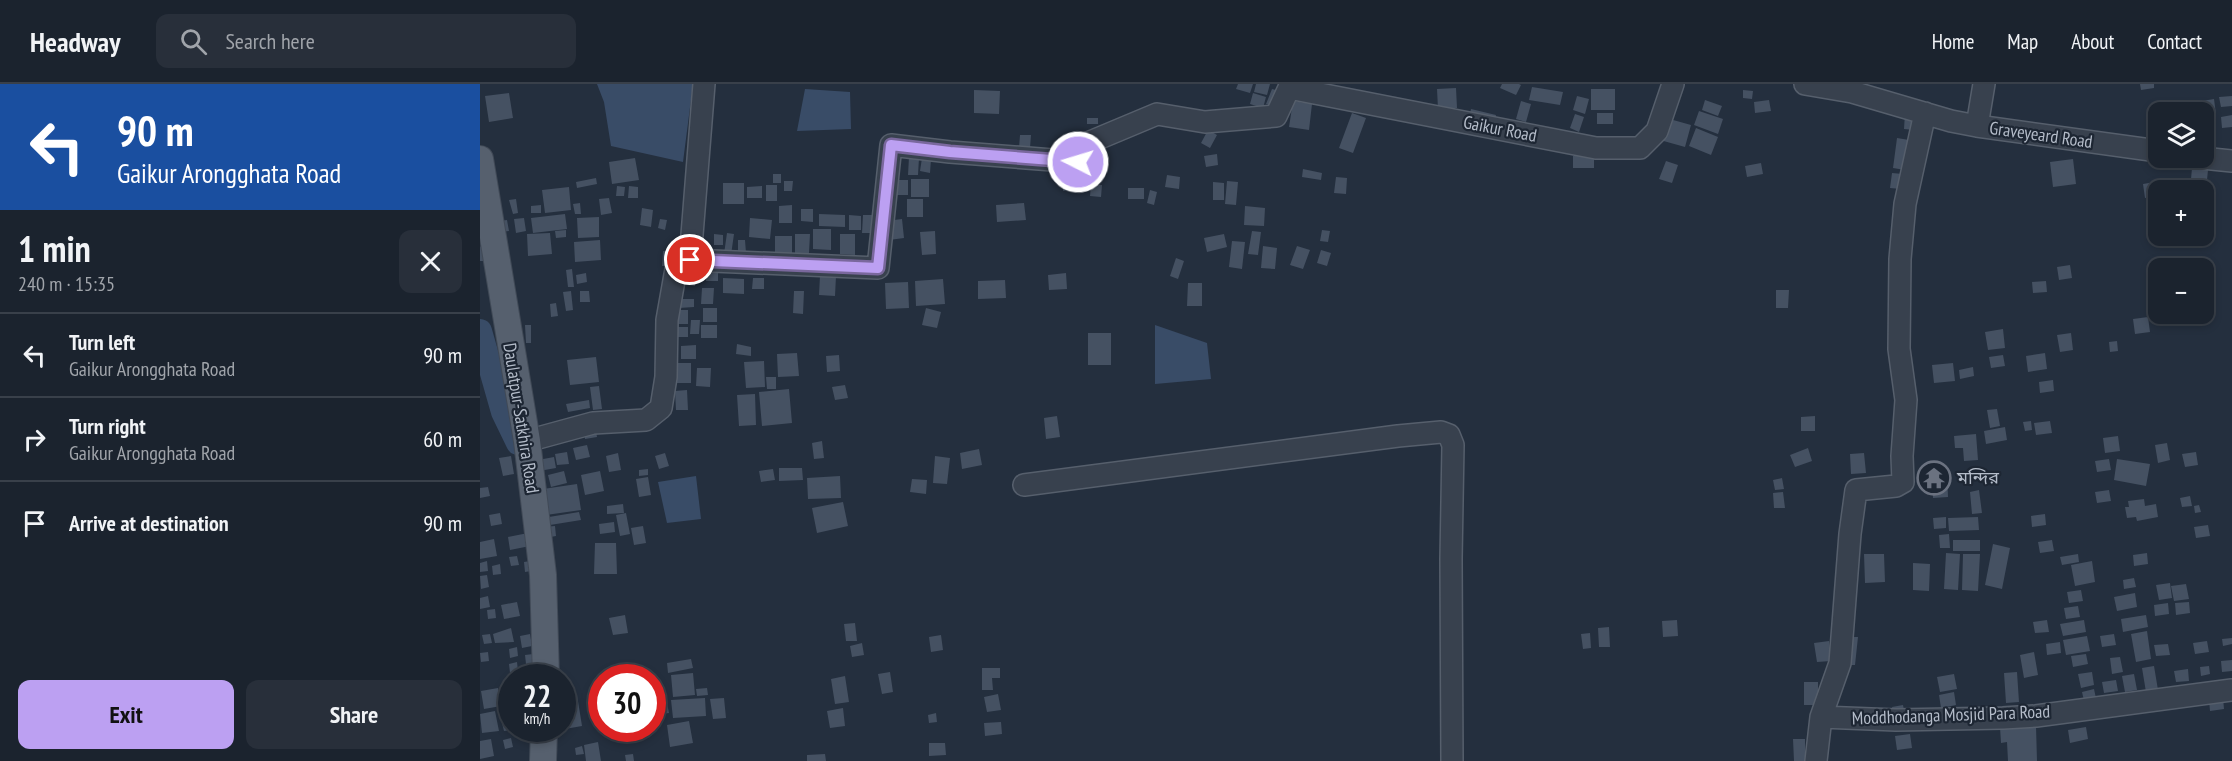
<!DOCTYPE html>
<html lang="en">
<head>
<meta charset="utf-8">
<style>
	:root { --surface:#1b232e; --page:#282f3a; --text:#f1f3f6; --muted:#a0a4aa; --line:#39404a; --accent:#bca0f2 }
	body { margin:0; font-family:"PT Sans Narrow","Noto Sans Bengali",sans-serif; background:var(--page); color:var(--text); height:100vh; display:flex; flex-direction:column; font-size:22px; white-space:nowrap }
	* { box-sizing:border-box; margin:0 }
	p { font-size:20px; color:var(--muted) }
	.icon { flex:none; width:33px; height:33px; fill:none; stroke:currentColor; stroke-width:2; stroke-linecap:round; stroke-linejoin:round }
	.map { position:relative; flex:1; overflow:hidden }
	.side { display:flex; flex-direction:column; background:var(--surface); width:480px }
	.side>* { flex:none }
	.banner { background:#1a4fa0; color:#fff; overflow:hidden }
	.tools { position:absolute; left:1668px; top:18px; display:grid; gap:12px }
	.tools a { display:grid; place-items:center; width:66px; height:66px; border-radius:12px; background:var(--surface); box-shadow:0 3px 9px #0003,0 0 0 2px var(--line); font-size:30px }
	.speed { position:absolute; left:18px; top:580px; display:flex; gap:12px; font-size:30px; font-weight:700; text-align:center }
	.speed>* { display:grid; place-content:center; width:78px; height:78px; border-radius:50%; background:var(--surface); box-shadow:0 3px 9px #0003,0 0 0 2px var(--line); line-height:1 }
	.speed small { font-size:15px; font-weight:400 }
	.speed .limit { border:9px solid #d22; background:#fff; color:#111 }
	.pin { position:absolute; display:grid; place-items:center; width:51px; height:51px; color:#fff; margin:-26px; border:3px solid #fff; border-radius:50%; box-shadow:0 2px 6px #0007 }
	.me { position:absolute; width:66px; margin:-33px; rotate:275deg; stroke-linejoin:round; filter:drop-shadow(0 0 4px #0008) }
	.turn { display:flex; align-items:center; gap:21px; height:126px; padding:0 18px; font-size:27px }
	.turn .icon { width:78px; height:78px; stroke-width:2.5 }
	.turn b { display:block; font-size:42px; line-height:51px }
	.round { display:grid; place-items:center; flex:none; width:63px; height:63px; border-radius:12px; background:var(--page) }
	.summary { display:flex; align-items:center; justify-content:space-between; height:102px; padding:0 18px }
	h1 { font-size:36px; font-weight:600; line-height:45px }
	.cta { display:flex; gap:12px; margin-top:auto; padding:12px 18px }
	.cta a { flex:1; height:69px; border-radius:12px; background:var(--accent); color:#111; font-size:24px; font-weight:600; line-height:69px; text-align:center }
	.cta a+a { background:var(--page); color:var(--text) }
	ul { padding:0; list-style:none }
	li { display:flex; align-items:center; gap:18px; height:84px; padding:0 18px; border-top:2px solid var(--line) }
	li div { flex:1 }
	li b { display:block; font-size:22px }
	li em { font-style:normal }
	header { display:flex; align-items:center; gap:36px; box-sizing:border-box; height:84px; padding:0 30px; background:var(--surface); border-bottom:2px solid var(--line) }
	header strong { font-size:28px }
	nav { display:flex; gap:33px; margin-inline-start:auto; font-size:21px }
	.search { width:420px; height:54px; background:var(--page); display:flex; align-items:center; gap:15px; box-sizing:border-box; padding:0 21px; border-radius:12px; color:var(--muted); font-size:22px }
	main { display:flex; flex:1; min-height:0 }
	.map>svg:first-child { display:block }
</style>
</head>
<body>
<header>
<strong>Headway</strong>
<div class="search"><svg class="icon" aria-label="search" viewBox="0 0 24 24"><circle cx="10" cy="10" r="6"/><path d="M15 15l6 6"/></svg>Search here</div>
<nav><a>Home</a><a>Map</a><a>About</a><a>Contact</a></nav>
</header>
<main>
<section class="side">
<div class="banner">
<div class="turn"><svg class="icon" aria-label="left" viewBox="0 0 24 24"><path d="M17 20v-9H6M10 6l-5 5 5 5"/></svg><div><b>90 m</b>Gaikur Arongghata Road</div></div>
</div>
<div class="summary"><div><h1>1 min</h1><p>240 m · 15:35</p></div><a class="round"><svg class="icon" aria-label="close" viewBox="0 0 24 24"><path d="M6 6l12 12M18 6L6 18"/></svg></a></div>
<ul>
<li><svg class="icon" aria-label="left" viewBox="0 0 24 24"><path d="M17 20v-9H6M10 6l-5 5 5 5"/></svg><div><b>Turn left</b><p>Gaikur Arongghata Road</p></div><em>90 m</em></li>
<li><svg class="icon" aria-label="right" viewBox="0 0 24 24"><path d="M7 20v-9h11M14 6l5 5-5 5"/></svg><div><b>Turn right</b><p>Gaikur Arongghata Road</p></div><em>60 m</em></li>
<li><svg class="icon" aria-label="arrive" viewBox="0 0 24 24"><path d="M6 21V4h12l-3 4 3 4H6"/></svg><div><b>Arrive at destination</b></div><em>90 m</em></li>
</ul>
<div class="cta"><a>Exit</a><a>Share</a></div>
</section>
<div class="map">
<svg width="1752" height="677" viewBox="0 0 1752 677">
	<rect width="100%" height="100%" fill="#242f3e"/>
	<path fill="#394c67" d="M117,0H213L203,78L131,62L124,18Z
		M325,5L370,8L371,45L317,47Z
		M675,241L727,259L731,295L675,300Z
		M216,392L221,435L187,439L178,398Z"/>
	<g fill="none" stroke-linecap="round" stroke-linejoin="round">
		<path stroke="#394c67" stroke-width="24" d="M0,247L23,328L38,359"/>
	</g>
	<path fill="#455162" d="M758,0H773L770,9L756,5Z
		M776,0H790L787,11L774,8Z
		M1022,0H1039L1041,1L1036,11L1020,4Z
		M1660,0H1674V4L1661,6Z
		M1052,3L1083,8L1080,21L1049,16Z
		M976,4L977,24L958,25L957,5Z
		M792,5L800,7L795,23L786,20Z
		M1111,5H1135V26H1111Z
		M494,6L520,7L519,30L494,29Z
		M1263,6L1273,7L1272,15L1263,14Z
		M29,9L33,34L9,38L5,12Z
		M773,9L786,13L783,24L770,20Z
		M1097,12L1109,15L1105,30L1093,26Z
		M1752,12V22L1741,23L1739,13Z
		M1734,15L1736,30L1724,32V28H1718L1716,18Z
		M1225,16L1242,22L1238,32L1222,26Z
		M1289,16L1291,27L1275,29L1274,18Z
		M813,17L832,20L829,46L809,43Z
		M1041,17L1051,20L1046,38L1036,35Z
		M991,25L1016,31L1014,41L989,35Z
		M1219,27L1243,35L1238,50L1214,41Z
		M872,29L886,34L873,69L859,64Z
		M1117,29H1133V40H1117Z
		M1425,29L1437,30L1435,46L1424,45Z
		M1095,30L1104,33L1099,48L1090,44Z
		M1752,31V43L1742,44L1741,33Z
		M607,34H618V40H607Z
		M1186,34L1211,41L1205,63L1180,56Z
		M1732,38L1733,49L1724,50V39Z
		M1216,44L1238,53L1231,71L1209,62Z
		M728,46L737,51L730,64L721,59Z
		M540,51H551L550,64H539Z
		M1417,54L1429,56L1425,86L1413,84Z
		M624,65L625,74L613,75L612,67Z
		M737,70L738,81L726,83L724,72Z
		M1093,72H1114V84H1093Z
		M429,73L439,74L438,91H428Z
		M155,74L159,96L132,100L129,78Z
		M442,74L451,75L450,89L440,87Z
		M1593,75L1596,100L1573,103L1570,78Z
		M1186,77L1198,81L1192,99L1179,95Z
		M602,78H616L615,98L601,97Z
		M1281,79L1283,90L1267,93L1265,82Z
		M1712,84L1728,86L1725,116H1724V106H1710Z
		M823,85L842,89L841,96L822,93Z
		M596,89L597,106L583,107L582,90Z
		M1412,89L1423,90L1421,105L1410,104Z
		M293,90H301V99H293Z
		M687,91L700,93L699,105L685,103Z
		M856,93L867,94L866,110L854,109Z
		M116,94L117,100L97,104L96,98Z
		M431,95H449V113H431Z
		M415,96H428V111H415Z
		M304,97H313L312,107H304Z
		M747,97L758,98L756,121L745,120Z
		M733,98L744,99V116H733Z
		M1675,98L1677,112L1665,114L1663,100Z
		M243,99H264V120H243Z
		M611,100L622,101L621,113L610,112Z
		M286,101H297V117H286Z
		M137,102L145,103L144,112H136Z
		M149,102L158,103V114H148Z
		M282,102V114H267V103Z
		M89,103L91,126L65,129L62,106Z
		M648,104H664V115H648Z
		M670,106L677,108L674,121L667,119Z
		M129,114L132,129L121,131L119,115Z
		M36,115L38,129L33,130L29,116Z
		M427,115H443V133H427Z
		M100,119L101,130H95L93,120Z
		M544,119L546,136L517,138L516,121Z
		M61,121V129H51V122Z
		M312,121V139H299V122Z
		M765,122L785,124L784,142L764,141Z
		M162,124L173,126L171,143L160,141Z
		M321,125H333V138L321,137Z
		M85,130L87,145L53,149L51,134Z
		M339,130L365,131V143L339,142Z
		M369,131L381,132V146H369Z
		M383,131H394V149H382Z
		M119,133V153L98,154L97,134Z
		M44,134L46,147L36,149L34,135Z
		M270,134L292,136L290,155L269,153Z
		M180,135L187,136L185,146L178,144Z
		M422,135L424,154L409,156L406,137Z
		M27,136L29,147L20,148L19,137Z
		M333,145H351V166L333,165Z
		M86,146V153L76,154L75,147Z
		M842,146L850,147L848,158L840,157Z
		M455,147L456,170L442,171L440,148Z
		M772,147L781,148L778,171L768,170Z
		M70,149L72,170L48,172L47,150Z
		M247,149L254,150L251,171L244,170Z
		M234,150L243,151V161H234Z
		M315,150H330L329,169H315Z
		M360,150H375V171L360,170Z
		M744,150L747,163L727,168L724,154Z
		M295,152H312V169H295Z
		M120,156L121,176L95,178L94,158Z
		M258,156H265L266,169H258Z
		M752,157L765,158L762,185L749,183Z
		M1,162L4,177H0V163Z
		M783,162L797,164L795,185L781,184Z
		M817,162L830,166L823,185L810,181Z
		M841,166L851,169L847,182L837,179Z
		M183,167L194,168L193,182H182Z
		M696,174L704,177L698,195L690,192Z
		M1590,181L1592,194L1579,196L1577,183Z
		M226,182H238V197H226Z
		M92,185L94,203H88L86,186Z
		M202,185L216,186L215,202L200,200Z
		M106,189L107,198L97,200L96,191Z
		M586,189L587,205L569,206L568,191Z
		M340,192H356L355,212L339,211Z
		M243,194L264,195V210L243,209Z
		M273,194H284V205H272Z
		M463,195L465,220L436,222L435,197Z
		M525,196L526,214L498,215V197Z
		M1566,197L1567,208L1553,209L1552,198Z
		M428,198L429,224L406,225L405,199Z
		M708,199H722V222H707Z
		M222,204H234L233,220H221Z
		M1296,206H1309L1308,224H1296Z
		M91,207L93,226L86,227L83,208Z
		M100,207H109L110,218H100Z
		M314,207H324L323,230L313,229Z
		M199,215H214V223L199,224Z
		M76,219L78,232L71,233L70,220Z
		M223,224H237V238H223Z
		M446,224L461,228L457,244L442,241Z
		M195,226H208V240H195Z
		M1668,233L1670,248L1655,250L1653,235Z
		M211,236H220L219,250H210Z
		M45,241H51V259H46Z
		M221,241H237V254H221Z
		M195,243H208V253H195Z
		M1523,245L1525,264L1508,266L1505,248Z
		M608,249H631V281H608Z
		M1591,249L1593,266L1580,268L1577,251Z
		M1637,257L1638,267L1630,268L1629,258Z
		M257,260L271,263V272L256,270Z
		M216,261V275H201V262Z
		M317,269L319,292L298,293L297,270Z
		M1565,269L1567,285L1548,288L1546,272Z
		M359,271L360,287L347,288L346,272Z
		M1523,271L1525,282L1511,284L1509,273Z
		M116,273L119,298L90,301L87,276Z
		M284,277L285,303L266,304L264,278Z
		M196,279H211V299H195Z
		M1473,279L1475,297L1454,299L1452,281Z
		M1493,283L1494,292L1480,295L1479,286Z
		M217,284H231L230,303L216,302Z
		M286,293H296V305H287Z
		M1573,296L1574,307L1560,309L1559,298Z
		M365,301L368,314L355,316L352,303Z
		M119,302L122,325L113,326L110,303Z
		M309,305L312,339L282,342L279,308Z
		M207,306L208,326H196L195,307Z
		M275,310L276,341L259,342L257,311Z
		M109,316L110,324L88,328L86,320Z
		M1517,325L1520,342L1510,344L1507,326Z
		M577,332L580,353L566,355L564,334Z
		M1335,332V347H1321V333Z
		M1551,337L1552,346L1545,347L1543,338Z
		M1570,337L1572,349L1556,351L1554,339Z
		M115,341L117,353L105,355L104,342Z
		M1525,343L1527,356L1506,360L1504,347Z
		M1496,350L1498,376L1484,377L1483,364H1475L1474,352Z
		M1638,352L1640,367L1625,369L1623,354Z
		M342,357L344,374L334,375L332,359Z
		M1687,359L1690,376L1678,379L1675,361Z
		M107,361L110,373L96,376L93,364Z
		M1328,364L1332,377L1315,383L1310,371Z
		M499,365L502,381L482,385L480,369Z
		M87,368L89,380L77,381L75,370Z
		M1716,368L1718,381L1705,383L1702,370Z
		M138,369L141,386L129,388L126,372Z
		M185,369L189,382L179,385L175,372Z
		M1384,369L1386,389L1371,390L1370,370Z
		M31,372L34,390L23,392L19,374Z
		M455,372L470,374L467,400L453,399Z
		M74,373L76,384L59,387L58,376Z
		M1629,375L1631,386L1617,388L1615,377Z
		M1637,375L1670,380L1666,402L1634,396Z
		M299,384H322L323,396L299,397Z
		M168,385V391L159,392V386Z
		M293,385L295,396L281,398L279,387Z
		M84,387L87,399L71,403L68,391Z
		M120,387L124,407L105,411L101,391Z
		M1452,387H1467L1468,413L1453,414Z
		M360,392L361,414L328,415L327,394Z
		M168,393L171,411L159,413L156,395Z
		M1302,394L1304,405L1295,406L1293,396Z
		M432,395L447,396L446,410L430,408Z
		M97,400L101,426L66,431L63,405Z
		M8,403L10,412L0,414V404Z
		M1499,406L1502,429L1492,430L1490,408Z
		M1629,406L1631,417L1617,419L1615,408Z
		M1303,408L1305,424H1294L1293,409Z
		M1710,412L1712,422L1702,423L1700,414Z
		M1664,415L1665,422L1676,420L1678,433L1657,437L1656,433L1647,434L1645,423H1649L1648,417Z
		M363,418L368,442L337,449L332,424Z
		M143,420L144,429L127,430V422Z
		M1719,421L1721,428L1715,429L1714,422Z
		M99,428L101,436L70,441L69,433Z
		M20,429L22,440L11,442L9,431Z
		M146,429L150,450L140,452L136,431Z
		M1565,430L1566,441L1552,443L1551,432Z
		M1466,433V444L1454,445L1453,434Z
		M1498,433L1499,446L1469,447L1468,434Z
		M134,438L135,448L120,450L119,440Z
		M1728,441L1730,452L1716,454L1714,443Z
		M75,442L76,452L65,454L64,443Z
		M163,442L166,459L154,461L151,444Z
		M48,449L50,462L30,466L28,453Z
		M1469,450L1470,464H1460L1459,451Z
		M14,455L17,472L0,475V458Z
		M1473,456H1500V467H1473Z
		M1572,456L1574,467L1560,469L1558,458Z
		M115,459H136L137,490H114Z
		M1513,460L1530,464L1522,505L1505,501Z
		M1466,469L1480,470L1478,506L1464,505Z
		M1667,469L1668,480L1654,482L1653,471Z
		M1384,470H1404L1405,498L1385,499Z
		M1483,470H1500L1498,507L1482,506Z
		M1598,470L1599,478L1582,481L1580,473Z
		M37,472L39,481L31,482L29,473Z
		M56,476L57,486L45,488L44,478Z
		M7,477L8,487L0,488V479Z
		M1612,477L1615,498L1595,502L1591,481Z
		M1433,479L1450,480L1449,507L1433,506Z
		M20,480L21,490L13,491L12,482Z
		M7,491L9,503L1,505L0,492Z
		M1654,494L1656,503L1644,505L1643,496Z
		M1690,499L1692,514L1679,516L1676,501Z
		M1706,500L1709,515L1694,517L1691,502Z
		M1601,506L1603,517L1589,519L1587,508Z
		M1655,509L1657,523L1637,527L1634,513Z
		M8,512L10,523L0,525V514Z
		M37,518L40,532L24,535L21,521Z
		M1709,518L1710,529L1696,531L1695,519Z
		M1688,519L1689,530L1675,532L1674,521Z
		M1598,522L1600,533L1586,535L1584,524Z
		M15,525L16,534L8,535L7,526Z
		M145,531L148,549L133,551L129,534Z
		M1666,531L1668,543L1643,548L1641,535Z
		M1197,536L1198,552L1183,553L1182,537Z
		M1567,536L1569,548L1555,549L1553,538Z
		M1604,536L1606,548L1583,552L1580,540Z
		M375,539L377,557H366L364,540Z
		M1129,543L1130,563H1119L1118,544Z
		M31,544L34,558L15,559L13,550Z
		M1667,547L1671,575L1656,578L1651,550Z
		M1110,549L1111,564L1103,565L1101,550Z
		M10,550L12,559L4,560L2,551Z
		M50,550L52,562L42,564L40,552Z
		M1634,550L1636,561L1622,563L1620,552Z
		M461,551L463,566L451,568L449,553Z
		M1607,552L1610,567L1586,571L1583,556Z
		M1369,553H1378L1375,581H1367Z
		M1752,554V560L1743,562L1742,555Z
		M1349,557L1351,577L1337,578L1334,559Z
		M1727,557L1729,568L1715,570L1713,559Z
		M1580,558L1581,569L1567,571L1566,560Z
		M382,559L384,571L372,573L370,562Z
		M1688,560L1690,571L1676,572L1674,561Z
		M37,563L38,572L30,574L29,565Z
		M8,568L9,577L1,578L0,569Z
		M1554,568L1558,591L1544,594L1540,571Z
		M53,570L54,579L46,580L45,571Z
		M1606,570L1608,580L1593,583L1591,572Z
		M1640,573L1643,588L1632,590L1630,574Z
		M211,575L213,584L188,589L187,579Z
		M1752,576V587L1742,588L1741,577Z
		M37,578L38,587L30,589L29,580Z
		M1674,582L1678,606L1666,608L1662,584Z
		M1729,582L1730,590L1721,592L1720,583Z
		M502,584H520V594H512L513,606H502Z
		M1708,585L1709,597L1696,598L1694,587Z
		M410,588L413,608L402,610L398,590Z
		M1537,588L1539,618L1526,619L1524,589Z
		M1612,588L1614,601L1601,604L1598,590Z
		M213,589L215,611L193,613L191,591Z
		M1474,590L1477,605L1460,608L1457,593Z
		M1654,590L1657,606L1645,608L1642,592Z
		M365,592L369,618L355,620L351,595Z
		M1636,596L1638,607L1624,609L1622,598Z
		M88,597L90,610L82,611V598Z
		M1324,598H1338V621H1324Z
		M18,604L21,622L4,625L1,607Z
		M227,604L228,611L217,612L216,605Z
		M1614,605L1617,619L1605,621L1602,608Z
		M1474,608L1476,621L1461,624L1459,611Z
		M518,610L521,626L507,628L504,613Z
		M97,611L102,642L85,645L82,614Z
		M225,614L226,632L193,634L191,616Z
		M244,614L246,634L233,635L230,615Z
		M1743,614L1744,625L1730,627L1729,616Z
		M187,619L189,629L179,630L178,620Z
		M1423,621L1425,631L1414,633L1412,623Z
		M363,624L365,642L350,644L347,627Z
		M15,627L19,647L2,649L0,630Z
		M456,629L457,638L449,639L448,631Z
		M31,633L32,646L24,647L21,635Z
		M209,637L213,659L190,663L187,641Z
		M521,638L522,650L505,652L504,639Z
		M1556,642L1557,677H1528L1527,658L1521,659L1520,643Z
		M1606,643L1608,655L1590,659L1588,646Z
		M1430,650L1432,664L1417,666L1415,652Z
		M31,654L33,663L25,665L23,656Z
		M11,655L14,672L0,675V657Z
		M1313,655H1325V677H1314Z
		M118,658L121,677H106L104,661Z
		M449,659H465L466,671L449,672Z
		M102,662L104,670L96,671L95,664Z
		M153,670L154,677H146L145,671Z
		M345,670L346,677H327V671Z"/>
	<g fill="none" stroke-linecap="round" stroke-linejoin="round">
		<defs>
			<path id="minor" d="M1325,0L1372,8L1471,37L1497,42L1678,67
				M1497,42L1504,0
				M1722,74L1752,77
				M210,176L224,0
				M47,357L113,339L166,336L181,324L186,293L187,236L196,185L210,176L398,184L411,61L470,68L598,78L603,61L677,30L725,38L796,32L809,4L1116,64H1160L1177,47L1193,0
				M544,401L918,352L961,348L969,351L973,361L971,475L972,677
				M1341,633L1360,579L1370,450L1376,406L1416,402L1423,398L1422,372L1426,316L1419,265L1420,175L1425,120L1445,29
				M1336,677L1341,633L1416,636L1523,634L1556,632L1752,606"/>
			<path id="major" d="M0,75L47,357L63,491L66,594
				M63,677L64,645"/>
		</defs>
		<use href="#minor" stroke="#565f6c" stroke-width="24"/>
		<use href="#major" stroke="#414a57" stroke-width="28"/>
		<use href="#minor" stroke="#38414e" stroke-width="21"/>
		<use href="#major" stroke="#56606e" stroke-width="26"/>
	</g>
	<g fill="none" stroke-linecap="round" stroke-linejoin="round">
		<defs>
			<path id="route" d="M210,176L398,184L411,61L470,68L598,78"/>
		</defs>
		<use href="#route" stroke="#7a689d" stroke-width="15"/>
		<use href="#route" stroke="#bca0f2" stroke-width="10"/>
	</g>
	<defs>
		<symbol id="temple-ring" viewBox="-11 -11 22 22"><circle r="9.5" fill="#1d2633" stroke="#6b7280" stroke-width="1.5"/><path d="M0-6L5-2H3V0L6.5 2.5H4V6H1.5V3h-3V6H-4V2.5H-6.5L-3 0V-2H-5Z" fill="#6b7280"/></symbol>
	</defs>
	<g fill-rule="evenodd">
		<use href="#temple-ring" x="1435" y="375" width="38" height="38"/>
	</g>
	<g text-anchor="middle" stroke-width="4.5" stroke-linejoin="round" paint-order="stroke">
		<g font-size="18" fill="#b4bcc9" stroke="#1d2633">
			<text transform="translate(1020 45) rotate(11)" y="6">Gaikur Road</text>
			<text transform="translate(1561 51) rotate(8)" y="6">Graveyeard Road</text>
			<text transform="translate(41 334) rotate(81)" y="6">Daulatpur-Satkhira Road</text>
			<text transform="translate(1471 631) rotate(-2)" y="6">Moddhodanga Mosjid Para Road</text>
		</g>
		<g font-size="18" fill="#b4bcc9" stroke="#1d2633" text-anchor="start">
			<text x="1477" y="400">মন্দির</text>
		</g>
	</g>
</svg>
<div class="tools">
<a><svg class="icon" aria-label="layers" viewBox="0 0 24 24"><path d="M12 4l9 5-9 5-9-5zM3 14l9 5 9-5"/></svg></a>
<a>+</a>
<a>−</a>
</div>
<div class="speed"><div>22<small>km/h</small></div><div class="limit">30</div></div>
<div class="pin" style="left:210px;top:176px;background:#d93025"><svg class="icon" aria-label="arrive" viewBox="0 0 24 24"><path d="M6 21V4h12l-3 4 3 4H6"/></svg></div>
<svg class="me" style="left:598px;top:78px" viewBox="-20 -20 40 40"><circle r="17" fill="#bca0f2" stroke="#fff" stroke-width="3"/><path d="M0-11L8 9 0 5-8 9z" fill="#fff"/></svg>
</div>
</main>
</body>
</html>
